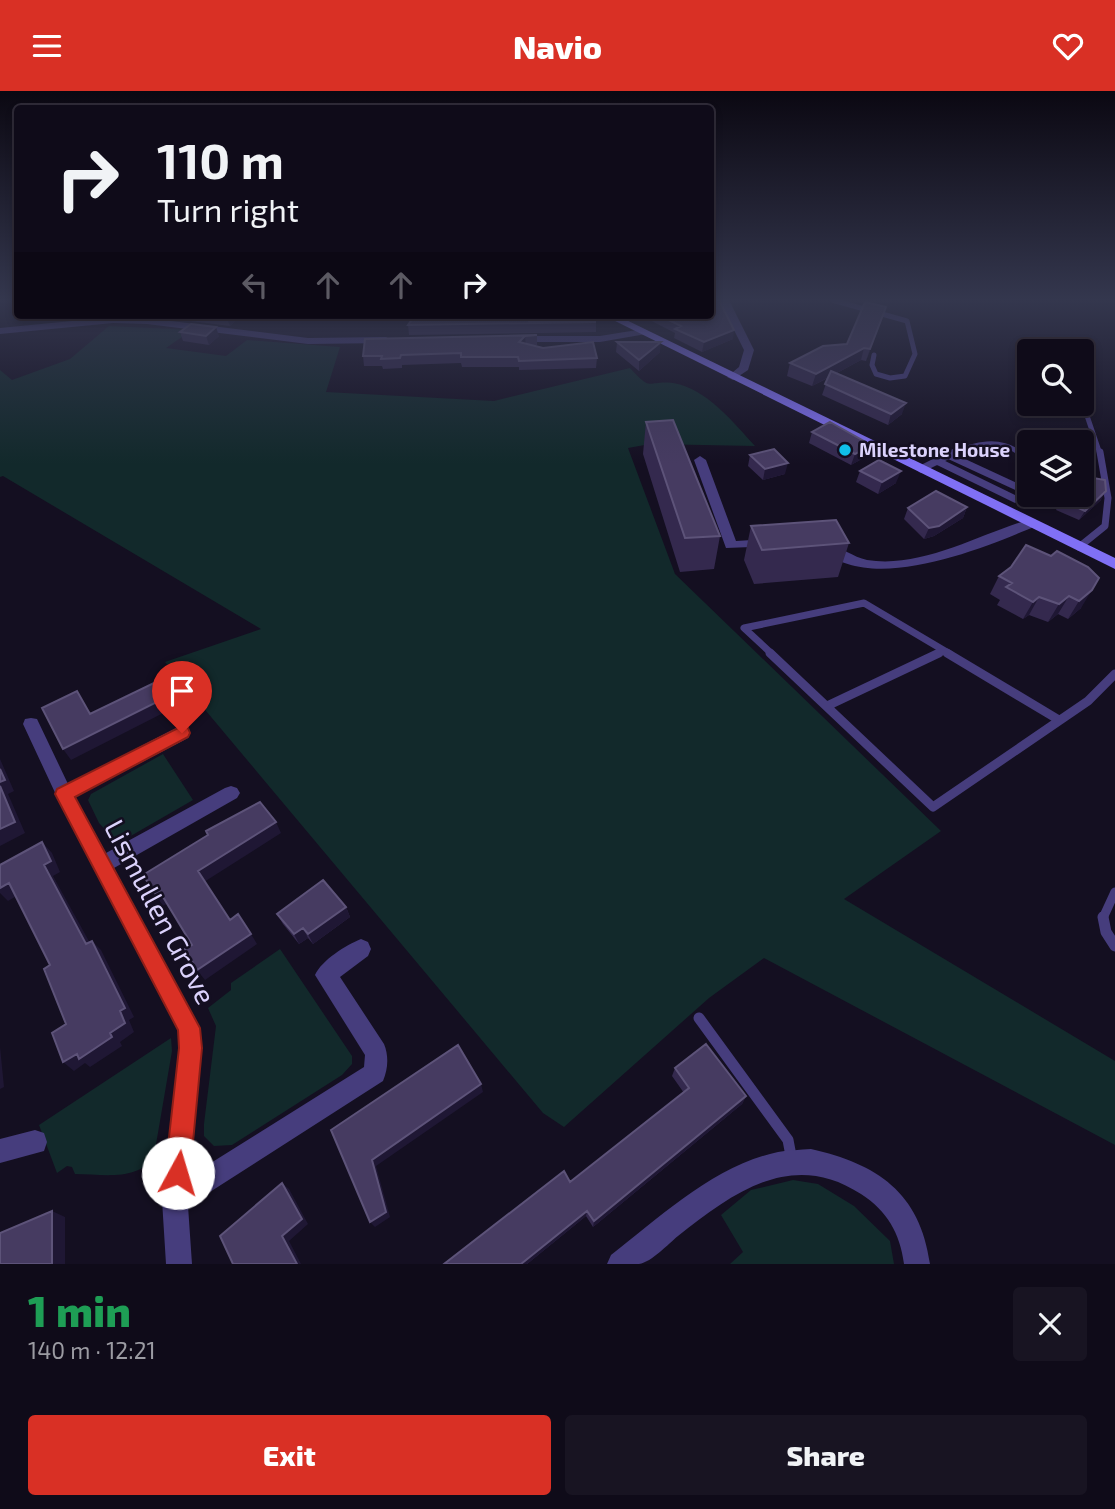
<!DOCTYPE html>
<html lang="en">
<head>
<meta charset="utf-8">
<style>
	:root { --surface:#0f0b19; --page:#181422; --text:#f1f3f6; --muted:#9b9ba2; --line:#2f2b38; --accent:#d93025 }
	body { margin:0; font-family:"Exo 2",sans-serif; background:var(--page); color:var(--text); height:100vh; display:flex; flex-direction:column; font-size:26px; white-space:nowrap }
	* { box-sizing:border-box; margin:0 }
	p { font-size:23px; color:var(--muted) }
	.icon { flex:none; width:38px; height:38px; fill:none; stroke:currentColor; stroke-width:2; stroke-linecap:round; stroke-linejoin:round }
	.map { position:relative; height:1173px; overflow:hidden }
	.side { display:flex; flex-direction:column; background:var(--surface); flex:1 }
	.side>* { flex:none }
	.guide { position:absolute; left:14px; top:14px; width:700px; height:214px; border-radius:7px; box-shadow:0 4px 10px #0003,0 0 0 2px var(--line); background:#0f0b19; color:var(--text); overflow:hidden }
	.fabs { position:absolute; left:1017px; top:248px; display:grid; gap:14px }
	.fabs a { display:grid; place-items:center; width:77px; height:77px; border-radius:7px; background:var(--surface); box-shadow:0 4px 10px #0003,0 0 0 2px var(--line); font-size:35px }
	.pin { position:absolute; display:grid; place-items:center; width:60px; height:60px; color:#fff; margin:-72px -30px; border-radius:50% 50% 50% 0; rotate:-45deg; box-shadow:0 0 7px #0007 }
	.pin .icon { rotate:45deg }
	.me { position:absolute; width:77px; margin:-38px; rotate:6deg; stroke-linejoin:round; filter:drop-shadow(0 0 5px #0008) }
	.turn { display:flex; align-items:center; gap:24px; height:147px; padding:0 28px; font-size:32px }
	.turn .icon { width:91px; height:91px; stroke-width:2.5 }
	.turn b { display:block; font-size:49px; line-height:60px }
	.lanes { display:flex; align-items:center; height:66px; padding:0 28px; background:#0003; justify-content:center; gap:35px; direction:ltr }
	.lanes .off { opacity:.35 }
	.round { display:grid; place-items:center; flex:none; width:74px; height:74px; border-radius:7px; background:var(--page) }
	.head { display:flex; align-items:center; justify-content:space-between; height:119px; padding:0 28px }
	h1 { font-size:42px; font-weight:800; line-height:52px; color:#1e9e55 }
	.button { display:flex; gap:14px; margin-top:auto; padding:14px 28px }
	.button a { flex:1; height:80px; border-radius:7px; background:var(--accent); color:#fff; font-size:28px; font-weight:800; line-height:80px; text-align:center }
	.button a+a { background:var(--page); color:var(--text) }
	header { display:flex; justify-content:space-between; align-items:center; height:91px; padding:0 28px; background:var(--accent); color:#fff; font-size:32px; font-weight:800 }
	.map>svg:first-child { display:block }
</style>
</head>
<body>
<header><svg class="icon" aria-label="menu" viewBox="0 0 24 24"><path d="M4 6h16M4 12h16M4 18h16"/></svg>Navio<svg class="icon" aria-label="heart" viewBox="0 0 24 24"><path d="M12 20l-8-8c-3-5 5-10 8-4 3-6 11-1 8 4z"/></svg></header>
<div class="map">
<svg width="1115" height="1173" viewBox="0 0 1115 1173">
	<rect width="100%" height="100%" fill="#140f21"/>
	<path fill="#12292b" d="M109,235L192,239L166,257L226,265L247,249L340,256L326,301L494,310L630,277C653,302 646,289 673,292C706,297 734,332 755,355L650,353L628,357L675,483L941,740L844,808L1115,970V1054L764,867L709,907L564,1036L543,1022L165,571L261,538L3,385L0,386V279L12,289L70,268Z
		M163,663L193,709L122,750H116L99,732L88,709L91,703Z
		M280,858L352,965V973L342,984L232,1054L214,1055L204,1045V1033L216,935L208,917L231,899V892Z
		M171,947L172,960L154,1065C138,1091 102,1083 75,1083L72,1076L67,1075L57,1082L39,1034Z
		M793,1089L818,1093L854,1115L890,1150L894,1173H730L743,1161L721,1124L751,1099Z"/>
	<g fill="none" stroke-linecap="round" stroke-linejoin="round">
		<path stroke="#463d7d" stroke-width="5" d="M832,209L907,230L915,263L905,285L890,287L876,283L872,274L874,264
			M1082,310L1100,363
			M951,363C974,353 1000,346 1021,363"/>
		<path stroke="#463d7d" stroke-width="7" d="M1019,361L1029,369
			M948,364L1026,400
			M937,370L1015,408
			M921,378L955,361
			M1079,456L1105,435L1108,407L1100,361
			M772,563L744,537L864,512L950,563
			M936,563L943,560"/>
		<path stroke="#463d7d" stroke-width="9" d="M770,562L933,716L1088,610L1115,583
			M947,562L1059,629
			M827,615L939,562
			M1103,827L1115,801"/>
		<path stroke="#463d7d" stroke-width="11" d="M1103,826L1106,841L1115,855
			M699,927L788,1049L792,1070"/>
		<path fill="#463d7d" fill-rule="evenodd" d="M113,226L147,227L308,247L386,246L391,249L386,252L308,253L147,233L113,232L0,243V237Z
			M643,238L648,241L646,243L600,251H517L512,248L517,245H600Z
			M700,365L706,369L736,450L768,448L775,452L773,455L726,457L694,369Z
			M1031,428L1036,429V435C984,457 867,506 820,456L827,452C841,456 853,466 867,469C922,478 981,442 1031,428Z
			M31,627L37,628L68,693L176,637H188L190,642L188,647L75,706L106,762L225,697L231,695L237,697L240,702L237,707L114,777L200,937L201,957L190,1085L364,976L365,964L315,884C322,869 346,854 361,848L368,851L371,858L368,865L340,886L384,953C389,965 388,978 383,990L188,1115L192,1173H166L162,1109L179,957L178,939L58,708L23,633L25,628Z
			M35,1039L44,1042L47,1051L44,1060L0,1072V1048Z
			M811,1058C877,1073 920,1101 930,1173H904C900,1142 887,1120 861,1103C792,1058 734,1101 678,1145C668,1153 652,1171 639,1173C629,1173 617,1173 607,1173L611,1164C660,1126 715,1074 778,1061C789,1059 800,1059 811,1058Z"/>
		<path fill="#463d7d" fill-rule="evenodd" d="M719,209H729L754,259L748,279L733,289L727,286L739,276L744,259Z"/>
		<path fill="#8070f5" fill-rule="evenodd" d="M603,224H616L1115,467V478Z"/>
	</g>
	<path fill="#34294e" d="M158,224H241L230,235L158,226Z
		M402,224H528L529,231H596V241L409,244L408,234L412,228L403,227Z
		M640,224H710L733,248L702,261L674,247L675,242Z
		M882,228L866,270L861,269L837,282L902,323L888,334L822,304L828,287L812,295L787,285L790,272L847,253Z
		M180,241L219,245L209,254L183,250Z
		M537,244V254H532L597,267L596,277L519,279V276H462L461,272L402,274V277L383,278L382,275H364L363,265L365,248Z
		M617,251L660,261L639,280L616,261Z
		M646,331L720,445L714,478L680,481L643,363Z
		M812,341L871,354L867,365L851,374L809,352Z
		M750,364L785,383L763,389L748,375Z
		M860,380L896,392L878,403L856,391Z
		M1061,409H1101L1079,429L1056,419Z
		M967,416L963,427L934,445L924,448L904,428L908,417Z
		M751,435L849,452L838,486L754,493L744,469Z
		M1088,476L1081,517L1068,528L1058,523L1048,531L1029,524L1023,528L997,514L1000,509L990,503L999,485Z
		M346,816L350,826L313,853L308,847L299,853L283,833L277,823Z
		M675,977L746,1005L742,1013L593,1136L586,1125L527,1173H444L570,1091L684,1002L672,985Z"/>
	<path fill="#1f1734" d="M886,216L882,228L866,270L870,258Z
		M231,224H241L230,235L227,227Z
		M216,236L219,245L209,254L206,245Z
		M734,239L733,248L702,261L704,251Z
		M525,245L526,255L519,251Z
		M661,251L660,261L639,280V269Z
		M864,257L861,269L812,295L816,283Z
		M906,312L902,323L888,334L891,323Z
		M871,354L867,365L851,374L855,363Z
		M788,372L785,383L763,389L765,378Z
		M901,380L896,392L878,403L882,391Z
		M1106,400L1101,409L1079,429L1085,420Z
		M967,416L963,427L934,445L924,448L929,437Z
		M1092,499L1081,517L1068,528L1079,510Z
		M1069,505L1058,523L1048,531L1059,513Z
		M1039,506L1029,524L1023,528L1033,511Z
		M169,605L175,616L71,669L63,658Z
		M0,668L14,700L8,703L25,742L0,755Z
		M276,731L281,742L204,791L198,780Z
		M42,751L52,762L60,781L53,785L96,863L86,853L44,774Z
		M9,792L20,803L8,810L0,802V797Z
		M160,801L168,812L163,815L156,804Z
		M346,816L350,826L313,853L308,843Z
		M303,837L308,847L299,853L294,843Z
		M251,843L257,853L205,889L197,879Z
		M92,850L101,859L134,926L129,929L134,941L120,951L122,955L90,976L85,972L74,980L63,971L110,942Z
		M0,956L4,996L0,998Z
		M481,993L483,1001L376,1075L390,1126L375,1136L370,1131L372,1069Z
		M746,1005L742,1013L593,1136L594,1130Z
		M282,1092L289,1098L308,1133L289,1150L301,1173H297L282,1145Z
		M52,1120L65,1126V1173H52Z
		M587,1120L586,1125L527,1173H521Z"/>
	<path fill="#463b61" stroke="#5d5379" stroke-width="2" d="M710,209H719L734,239L704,251L675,238L681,235L659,224H710Z
		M865,211L886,216L870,258L864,257L816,283L790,272L823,255L847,253Z
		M202,224H231L227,227Z
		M415,224H528L529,231H596L408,234Z
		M191,233L216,236L206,245L180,241Z
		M537,244L525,245L519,251L543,257L593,251L597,267L519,270L518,266H461V262L401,264L400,267L381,268L382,265H363L365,248Z
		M617,251H661L639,269Z
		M831,280L906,312L891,323L825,293Z
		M673,329L720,445L685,447L646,331Z
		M830,331L871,354L855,363L812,341Z
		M774,358L788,372L765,378L750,364Z
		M879,369L901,380L882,391L860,380Z
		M1082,385L1105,389L1106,400L1085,420L1061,409L1065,404H1082Z
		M936,400L967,416L939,435L929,437L908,417Z
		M836,429L849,452L762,459L751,435Z
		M1026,454L1051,465L1057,460L1088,476L1099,487L1092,499L1079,510L1069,505L1059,513L1039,506L1033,511L1006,496L1012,492L999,485L1011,476Z
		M158,590L169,605L63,658L42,617L77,600L90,623Z
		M0,678L5,689L0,691Z
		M0,695L15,731L0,738Z
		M260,711L276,731L198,780L230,829L238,823L251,843L197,879L185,858L192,854L160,801L156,804L143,784L208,744L206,740Z
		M42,751L51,770L44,774L86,853L92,850L125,917L120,920L125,932L110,942L112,946L79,968L77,963L63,971L52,942L66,933L44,878L50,874L9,792L0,797V774Z
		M323,789L346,816L308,843L303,837L294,843L277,823Z
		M706,953L746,1005L594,1130L587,1120L521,1173H444L564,1080L570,1091L689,997L675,977Z
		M458,954L481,993L372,1069L386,1121L370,1131L331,1039Z
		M282,1092L302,1128L282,1145L297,1173H233L220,1145Z
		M52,1120V1173H0V1142Z"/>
	<linearGradient id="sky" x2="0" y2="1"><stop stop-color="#0b0812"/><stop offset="0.56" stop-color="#34374e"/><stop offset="1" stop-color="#34374e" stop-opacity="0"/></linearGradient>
	<rect width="1115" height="373" fill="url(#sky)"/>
	<path fill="#d93025" stroke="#8d1f18" stroke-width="2" d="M182,635L188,637L190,642L188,646L75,706L200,937L202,957L190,1082L187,1091L178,1094L169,1091L165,1082L179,957L178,939L55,703L57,698Z"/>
	<circle fill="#10c0ea" stroke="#140f21" stroke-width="2.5" cx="845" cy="359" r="7"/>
	<g text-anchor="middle" stroke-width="5" stroke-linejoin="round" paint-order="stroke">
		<g font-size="19" font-weight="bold" fill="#dbd2fc" stroke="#140f21" text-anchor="start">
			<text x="859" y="366">Milestone House</text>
		</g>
		<g font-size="28" fill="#dbd2fc" stroke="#140f21">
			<text transform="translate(160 821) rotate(62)" y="10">Lismullen Grove</text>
		</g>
	</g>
</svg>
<div class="fabs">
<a><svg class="icon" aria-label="search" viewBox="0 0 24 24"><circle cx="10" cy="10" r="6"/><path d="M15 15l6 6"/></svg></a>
<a><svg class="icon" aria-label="layers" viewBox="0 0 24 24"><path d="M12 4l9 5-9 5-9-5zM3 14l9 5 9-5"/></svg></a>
</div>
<div class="pin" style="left:182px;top:642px;background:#d93025"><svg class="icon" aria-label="arrive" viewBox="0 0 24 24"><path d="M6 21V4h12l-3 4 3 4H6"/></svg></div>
<svg class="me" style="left:178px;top:1082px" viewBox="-20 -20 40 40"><circle r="19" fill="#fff"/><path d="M0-13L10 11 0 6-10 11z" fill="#d93025"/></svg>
<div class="guide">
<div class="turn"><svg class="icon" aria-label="right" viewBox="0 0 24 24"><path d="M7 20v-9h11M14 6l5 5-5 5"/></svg><div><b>110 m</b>Turn right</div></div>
<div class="lanes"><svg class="icon off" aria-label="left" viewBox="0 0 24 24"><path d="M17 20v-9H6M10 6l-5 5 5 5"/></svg><svg class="icon off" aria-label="ahead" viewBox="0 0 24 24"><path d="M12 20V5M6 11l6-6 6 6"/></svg><svg class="icon off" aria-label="ahead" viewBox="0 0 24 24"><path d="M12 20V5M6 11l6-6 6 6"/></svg><svg class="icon" aria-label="right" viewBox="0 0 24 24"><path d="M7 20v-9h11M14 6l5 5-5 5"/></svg></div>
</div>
</div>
<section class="side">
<div class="head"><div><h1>1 min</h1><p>140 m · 12:21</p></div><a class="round"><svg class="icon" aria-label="close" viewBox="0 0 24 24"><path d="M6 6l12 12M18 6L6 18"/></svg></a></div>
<div class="button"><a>Exit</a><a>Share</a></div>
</section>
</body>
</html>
